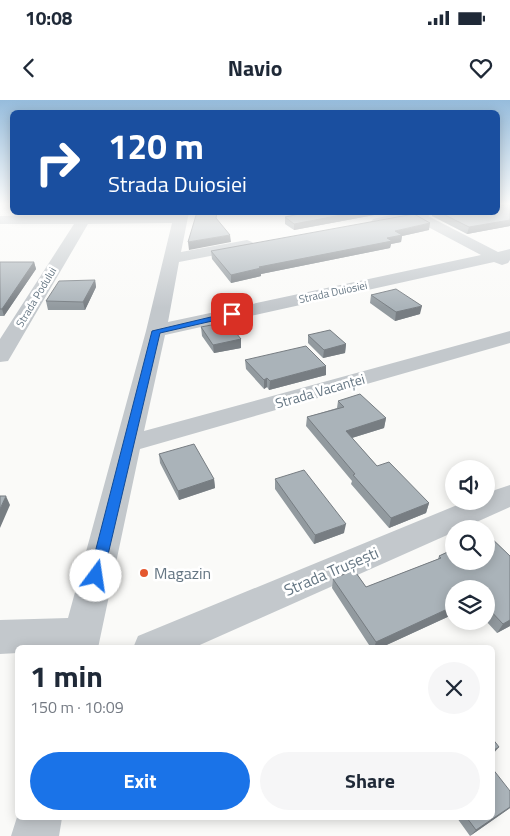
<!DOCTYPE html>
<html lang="en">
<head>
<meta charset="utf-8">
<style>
	:root { --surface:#fff; --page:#f6f6f7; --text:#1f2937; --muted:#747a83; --accent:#1a73e8 }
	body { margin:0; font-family:"Titillium Web",sans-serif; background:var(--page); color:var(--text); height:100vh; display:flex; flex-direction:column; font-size:19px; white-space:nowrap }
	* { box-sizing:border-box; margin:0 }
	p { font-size:16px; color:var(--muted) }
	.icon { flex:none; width:28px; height:28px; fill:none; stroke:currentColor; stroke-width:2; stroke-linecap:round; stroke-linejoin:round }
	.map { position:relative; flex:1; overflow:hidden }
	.details { position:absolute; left:15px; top:545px; width:480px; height:175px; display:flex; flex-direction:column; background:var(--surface); border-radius:8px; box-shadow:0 2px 12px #0003 }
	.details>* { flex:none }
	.banner { position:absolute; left:10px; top:10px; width:490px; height:105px; border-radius:8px; box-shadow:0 2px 12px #0003; background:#1a4fa0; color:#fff; overflow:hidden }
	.controls { position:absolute; left:445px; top:360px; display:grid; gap:10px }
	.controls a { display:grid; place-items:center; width:50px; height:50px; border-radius:50%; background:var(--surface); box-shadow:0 2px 12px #0003; font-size:25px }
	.pin { position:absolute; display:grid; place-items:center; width:42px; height:42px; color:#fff; margin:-21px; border-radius:10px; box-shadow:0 2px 8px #0006 }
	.me { position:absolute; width:55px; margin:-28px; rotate:14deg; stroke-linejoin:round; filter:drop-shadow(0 0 4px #0008) }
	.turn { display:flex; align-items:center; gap:18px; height:105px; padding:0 15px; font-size:22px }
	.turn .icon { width:65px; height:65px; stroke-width:2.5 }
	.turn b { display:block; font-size:35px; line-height:42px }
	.round { display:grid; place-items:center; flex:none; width:52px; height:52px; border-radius:26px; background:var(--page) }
	.overview { display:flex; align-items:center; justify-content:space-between; height:85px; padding:0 15px }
	h1 { font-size:30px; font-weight:700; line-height:38px }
	.button { display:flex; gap:10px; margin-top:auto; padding:10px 15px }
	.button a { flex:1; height:58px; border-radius:30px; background:var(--accent); color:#fff; font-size:20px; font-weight:700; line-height:58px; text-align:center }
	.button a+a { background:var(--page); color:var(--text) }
	.status { display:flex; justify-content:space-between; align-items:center; height:35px; padding:0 25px; background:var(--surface); direction:ltr }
	.status svg { height:14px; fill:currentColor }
	header { display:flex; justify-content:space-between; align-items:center; height:65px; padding:0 15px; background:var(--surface); font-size:22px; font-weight:700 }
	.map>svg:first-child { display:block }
</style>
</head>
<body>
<div class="status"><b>10:08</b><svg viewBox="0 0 49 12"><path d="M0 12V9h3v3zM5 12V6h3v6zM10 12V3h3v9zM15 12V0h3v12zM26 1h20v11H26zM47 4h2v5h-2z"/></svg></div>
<header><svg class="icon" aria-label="back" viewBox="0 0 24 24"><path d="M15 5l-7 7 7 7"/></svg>Navio<svg class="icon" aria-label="heart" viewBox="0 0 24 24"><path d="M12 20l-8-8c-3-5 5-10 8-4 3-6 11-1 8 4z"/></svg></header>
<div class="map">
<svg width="510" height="736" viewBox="0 0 510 736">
	<rect width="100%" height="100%" fill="#fafaf8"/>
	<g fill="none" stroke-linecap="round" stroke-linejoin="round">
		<path fill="#c3c8cc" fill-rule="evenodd" d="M81,112H94L93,115H175V112H189L181,152L247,140L252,142L255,145L252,148L179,162L168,222L481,155L413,119L378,126L373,125L371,122L373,119C394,114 413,112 434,112L428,116L498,152L510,149V160L508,163L502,165L494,162L165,235L144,331L510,231V243L140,349L98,548H18V553L0,554V520L68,518L146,231L172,123L88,124L11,256L8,261L0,262V239L74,124H0V116L79,115Z
			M510,385V407L461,429H454V432L193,548H133L138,536L467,401H486V393Z
			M18,714V718H62L59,736H11Z"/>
	</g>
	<path fill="#929a9f" d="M510,105V126L467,134L432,116V112H498Z
		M309,112H390L294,130L285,124V117Z
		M429,130L402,136L401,142L391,144L390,148L261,174V176L231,183L212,159L211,151Z
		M0,162H34L36,169L4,216H0Z
		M95,180L96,187L85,210H48L46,201Z
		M371,195L420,214L395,221L370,203Z
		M201,227L241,239V248L214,253L202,236Z
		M308,235L346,244L345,253L323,258L308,243Z
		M245,260L326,275L269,290L267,287L264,289L246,269Z
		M338,301L386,318L384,328L352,338L377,366L429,403L426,413L389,428L351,384L352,381L306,326L307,317L337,308Z
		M159,354L214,379L215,388L179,400L160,363Z
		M275,379L344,433L314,444L275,389Z
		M486,433L510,456V526L497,533L486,521V489H454V514L380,548H371L332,488L333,479L354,470L366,487L438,459L439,456L454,449V461H486Z
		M510,691V708L470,736L457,718H492Z"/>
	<path fill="#777d82" d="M357,112H390L294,130V124Z
		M510,120V126L467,134L469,127Z
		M430,123L429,130L402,136L401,142L391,144L390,148L261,174V176L231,183V175L259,167L387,138L395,131Z
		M230,135L231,142L189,150L188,142Z
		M34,162L36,169L4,216L2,209Z
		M95,180L96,187L85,210L83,202Z
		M422,206L420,214L395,221L396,212Z
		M241,239V248L214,253L213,245Z
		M346,244L345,253L323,258L324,250Z
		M326,266V275L269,290L270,281Z
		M267,278V287L264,289V280Z
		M386,318L384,328L345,340L346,331Z
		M214,379L215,388L179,400L178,391Z
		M6,396L10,405L0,428V409Z
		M429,403L426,413L389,428L391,418Z
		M346,424L344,433L314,444L315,435Z
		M454,506V514L380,548H374L376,542Z
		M510,520V526L497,533L503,524Z
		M499,647L493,654H492V651Z
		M510,707V708L470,736L476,730Z"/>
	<path fill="#aab3b9" stroke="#777d82" d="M498,105H510V120L469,127L439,112H498Z
		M197,112H217L216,118L230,135L188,142Z
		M309,112H357L294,124L285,117Z
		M414,114L430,123L395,131L402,135L387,138L392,141L259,167L261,168L231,175L211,151Z
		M0,162H34L2,209H0Z
		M95,180L83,202L46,201L59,181Z
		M396,189L422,206L396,212L371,195Z
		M227,222L241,239L213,245L201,227Z
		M330,230L346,244L324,250L308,235Z
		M306,246L326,266L270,281L267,278L264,280L245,260Z
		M360,294L386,318L346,331L377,366L389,362L429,403L391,418L353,375L355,374L307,317L344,307L338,301Z
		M194,344L214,379L178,391L159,354Z
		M304,370L346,424L315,435L275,379Z
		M0,396H6L0,409Z
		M486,433L510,456V520L503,524L486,506V489H454V506L376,542L333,479L354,470L366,487L441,458L439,456L454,449V461H486Z
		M492,638L499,647L492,651Z
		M492,668L510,691V707L476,730L467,718H492Z"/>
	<linearGradient id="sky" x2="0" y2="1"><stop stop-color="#96bcdc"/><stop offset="0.5" stop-color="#fdfdfc"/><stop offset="1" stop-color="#fdfdfc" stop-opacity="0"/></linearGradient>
	<rect width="510" height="208" fill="url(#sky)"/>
	<path fill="#1a73e8" stroke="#114b97" d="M232,212L236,214L234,216L160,233L103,476L101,480L96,482L91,480L89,476L152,231Z"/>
	<circle fill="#e4572e" stroke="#fff" stroke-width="2" cx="144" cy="473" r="5"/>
	<g text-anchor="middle" stroke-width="5" stroke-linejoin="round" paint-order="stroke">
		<g font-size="11" fill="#657683" stroke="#fff">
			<text transform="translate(333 192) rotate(-12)" y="4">Strada Duiosiei</text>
			<text transform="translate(36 197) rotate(-59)" y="4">Strada Podului</text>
		</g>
		<g font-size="14" fill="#657683" stroke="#fff">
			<text transform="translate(320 291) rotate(-16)" y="5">Strada Vacanței</text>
		</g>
		<g font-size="16" fill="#657683" stroke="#fff">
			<text transform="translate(331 471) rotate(-23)" y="6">Strada Trușești</text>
		</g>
		<g font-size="16" fill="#657683" stroke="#fff" text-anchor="start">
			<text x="154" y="479">Magazin</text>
		</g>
	</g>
</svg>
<div class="controls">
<a><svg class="icon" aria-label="sound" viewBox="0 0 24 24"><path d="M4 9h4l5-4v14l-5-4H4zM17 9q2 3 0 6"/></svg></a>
<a><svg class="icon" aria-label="search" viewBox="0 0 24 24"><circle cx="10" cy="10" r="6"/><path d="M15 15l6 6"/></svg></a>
<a><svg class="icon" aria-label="layers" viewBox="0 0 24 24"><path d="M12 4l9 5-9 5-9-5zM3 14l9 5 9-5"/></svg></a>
</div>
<div class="pin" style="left:232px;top:214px;background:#d93025"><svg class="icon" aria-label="arrive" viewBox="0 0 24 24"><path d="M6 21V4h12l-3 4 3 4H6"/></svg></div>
<svg class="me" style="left:96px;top:476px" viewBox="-20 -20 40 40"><circle r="19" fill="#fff"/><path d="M0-13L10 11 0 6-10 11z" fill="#1a73e8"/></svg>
<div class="banner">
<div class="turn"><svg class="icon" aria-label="right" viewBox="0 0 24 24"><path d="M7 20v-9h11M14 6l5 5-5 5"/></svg><div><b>120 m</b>Strada Duiosiei</div></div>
</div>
<section class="details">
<div class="overview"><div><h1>1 min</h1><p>150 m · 10:09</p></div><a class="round"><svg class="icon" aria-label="close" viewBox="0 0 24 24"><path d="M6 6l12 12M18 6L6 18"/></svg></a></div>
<div class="button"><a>Exit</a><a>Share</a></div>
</section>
</div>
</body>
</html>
